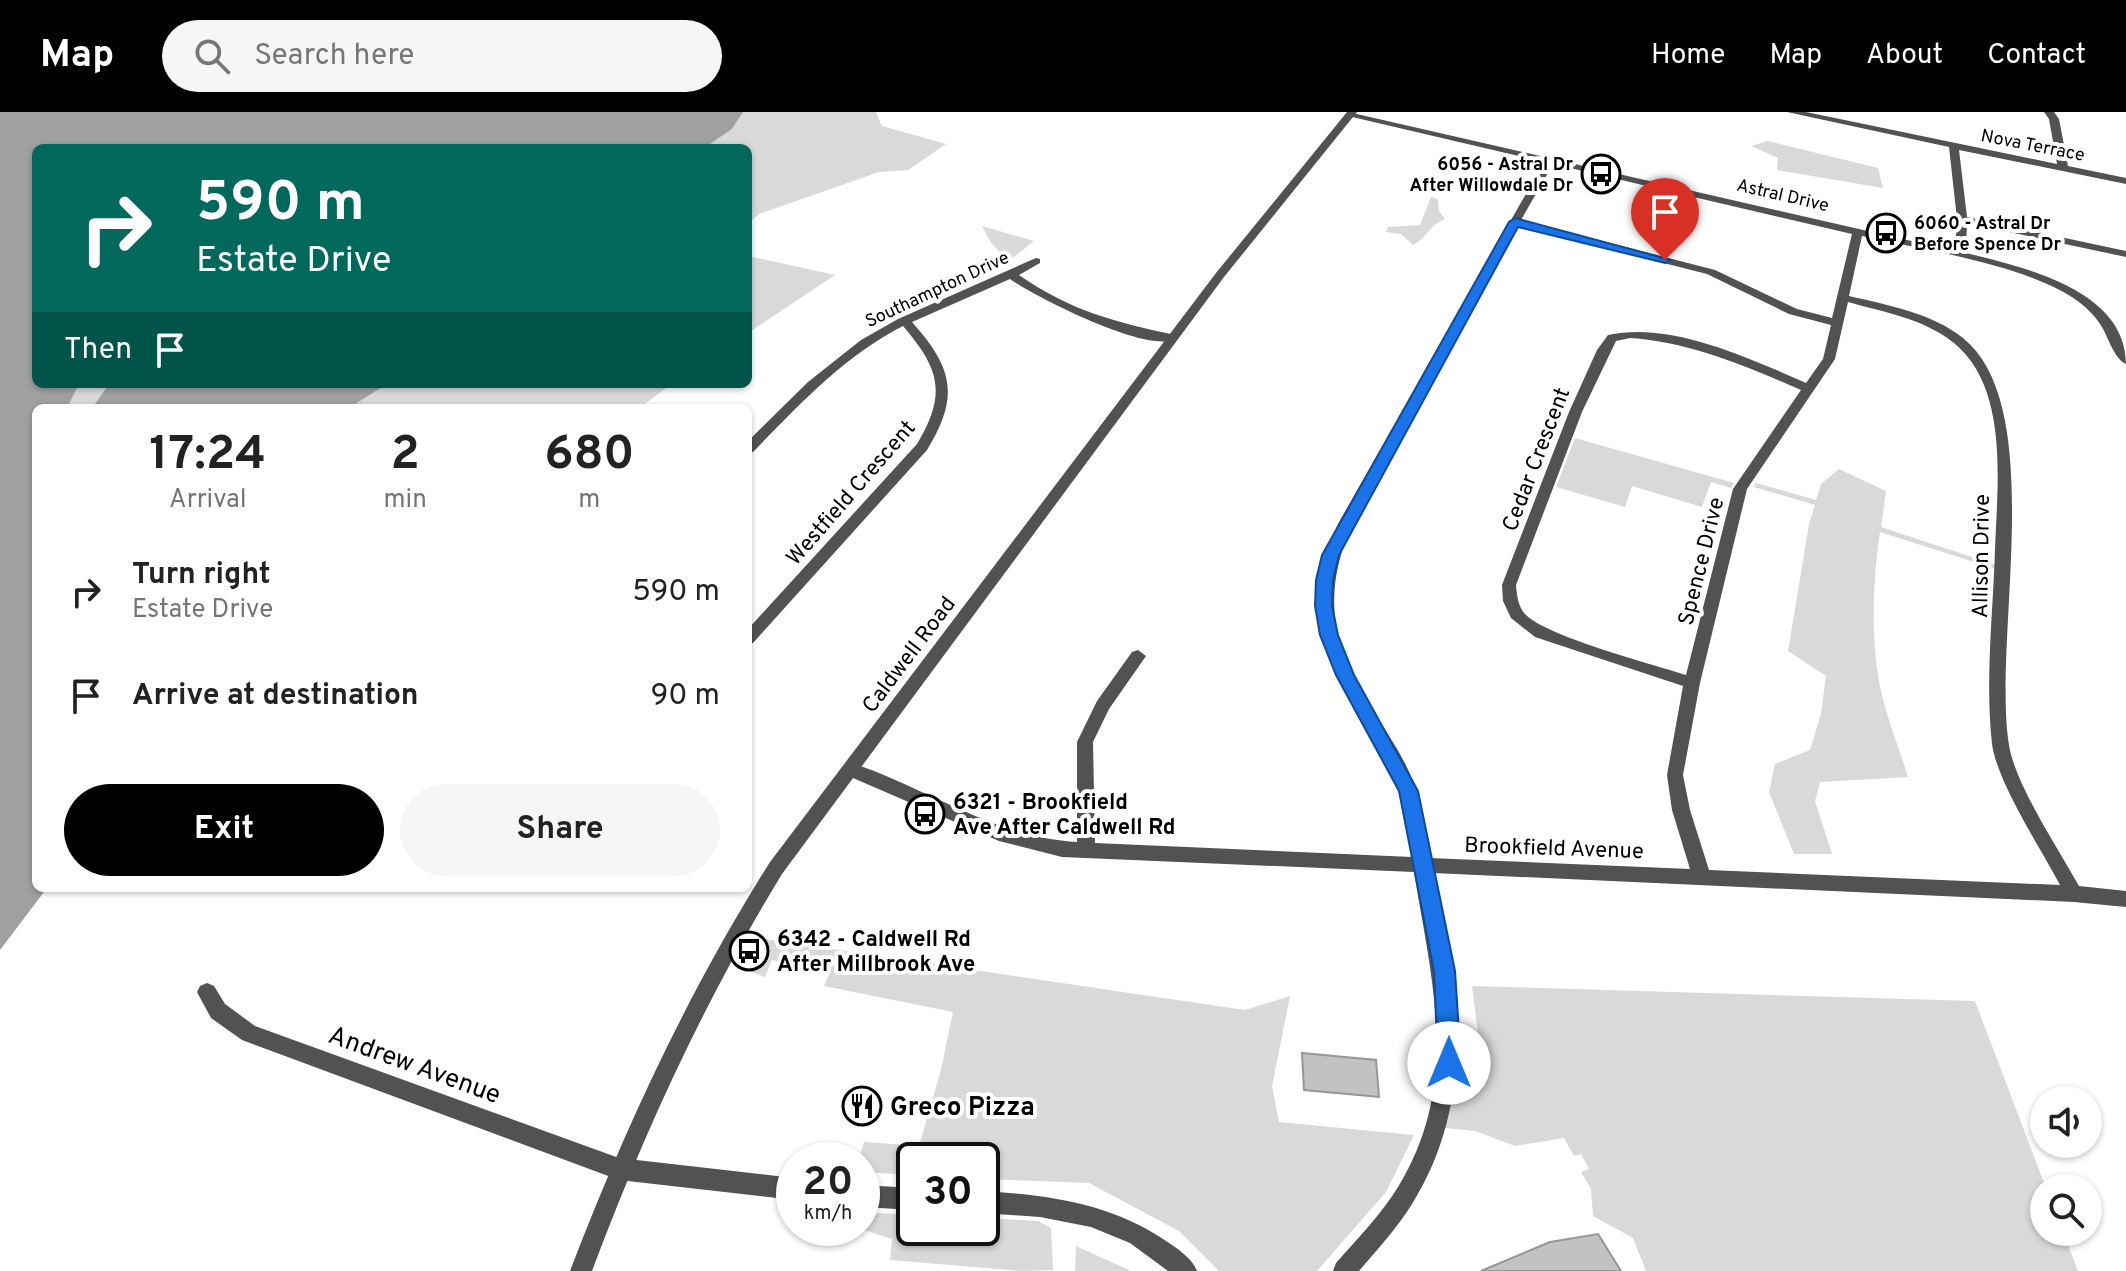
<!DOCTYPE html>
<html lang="en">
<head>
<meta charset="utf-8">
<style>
	:root { --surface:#fff; --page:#f6f6f6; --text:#222; --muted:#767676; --accent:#000 }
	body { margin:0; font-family:Overpass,sans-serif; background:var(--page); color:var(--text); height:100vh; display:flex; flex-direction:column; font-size:30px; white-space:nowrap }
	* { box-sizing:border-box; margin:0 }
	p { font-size:26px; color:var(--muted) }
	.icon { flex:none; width:44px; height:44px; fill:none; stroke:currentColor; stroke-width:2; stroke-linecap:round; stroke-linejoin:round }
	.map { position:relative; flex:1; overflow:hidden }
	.panel { position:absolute; left:32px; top:292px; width:720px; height:488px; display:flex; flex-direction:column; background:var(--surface); border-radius:12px; box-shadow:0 2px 6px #0004 }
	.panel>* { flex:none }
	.top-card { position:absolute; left:32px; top:32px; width:720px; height:244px; border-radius:12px; box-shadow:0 2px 6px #0004; background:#00695c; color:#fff; overflow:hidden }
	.fabs { position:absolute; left:2030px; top:974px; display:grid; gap:16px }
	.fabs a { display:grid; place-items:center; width:72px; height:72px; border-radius:50%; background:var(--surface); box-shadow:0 2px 6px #0004; font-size:40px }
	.speed { position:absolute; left:776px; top:1030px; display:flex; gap:16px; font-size:40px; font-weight:700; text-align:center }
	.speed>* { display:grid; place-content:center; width:104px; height:104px; border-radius:50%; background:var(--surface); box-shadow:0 2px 6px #0004; line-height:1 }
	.speed small { font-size:20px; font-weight:400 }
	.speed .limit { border:4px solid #111; border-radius:12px; background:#fff; color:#111 }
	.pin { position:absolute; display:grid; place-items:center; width:68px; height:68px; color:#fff; margin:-82px -34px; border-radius:50% 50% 50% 0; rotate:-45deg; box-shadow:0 0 8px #0007 }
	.pin .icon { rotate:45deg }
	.me { position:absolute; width:88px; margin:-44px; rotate:0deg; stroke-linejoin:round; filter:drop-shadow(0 0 6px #0008) }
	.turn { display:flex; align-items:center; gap:28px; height:168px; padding:0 32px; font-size:36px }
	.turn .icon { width:104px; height:104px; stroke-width:2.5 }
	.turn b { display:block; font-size:56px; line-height:68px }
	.then { display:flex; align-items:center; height:76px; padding:0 32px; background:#0003; gap:16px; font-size:30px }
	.eta { display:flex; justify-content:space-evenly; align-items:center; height:136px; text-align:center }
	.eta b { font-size:48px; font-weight:700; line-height:56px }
	.primary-button { display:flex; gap:16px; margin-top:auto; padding:16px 32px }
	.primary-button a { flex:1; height:92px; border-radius:48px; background:var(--accent); color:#fff; font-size:32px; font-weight:700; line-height:92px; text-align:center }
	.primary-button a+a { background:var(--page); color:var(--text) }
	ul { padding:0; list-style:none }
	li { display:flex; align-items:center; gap:24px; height:104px; padding:0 32px }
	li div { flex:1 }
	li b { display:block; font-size:30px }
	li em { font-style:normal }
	header { display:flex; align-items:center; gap:48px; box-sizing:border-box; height:112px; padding:0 40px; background:var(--accent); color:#fff }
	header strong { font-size:38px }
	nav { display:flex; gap:44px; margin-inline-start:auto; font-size:28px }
	.search { width:560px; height:72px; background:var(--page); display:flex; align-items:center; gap:20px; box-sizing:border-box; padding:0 28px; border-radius:44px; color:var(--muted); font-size:30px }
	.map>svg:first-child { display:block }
</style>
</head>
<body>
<header>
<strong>Map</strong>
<div class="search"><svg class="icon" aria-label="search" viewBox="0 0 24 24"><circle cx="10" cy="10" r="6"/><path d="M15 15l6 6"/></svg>Search here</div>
<nav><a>Home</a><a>Map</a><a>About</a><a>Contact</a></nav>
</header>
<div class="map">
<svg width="2126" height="1159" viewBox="0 0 2126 1159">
	<rect width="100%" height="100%" fill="#fff"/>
	<path fill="#d9d9d9" d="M743,0H876L882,14L946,32L908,58L879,60L759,102L748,112V36H704L732,17Z
		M1768,29L1878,56L1883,76L1777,58L1778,46L1751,34Z
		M1431,85L1438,87L1439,99L1445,107C1430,112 1427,126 1413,133L1401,122L1386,120L1388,115L1420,113Z
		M982,114L1034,129L1014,145L1006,146L991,131Z
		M748,144L835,163L748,221Z
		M79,272H109L92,296H67Z
		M387,272H672L639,296H349Z
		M1575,326L1734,371L1731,376L1711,370L1702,395L1632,374L1625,395L1556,375Z
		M1839,357L1886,379L1881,415L1996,453V457L1880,420C1873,467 1871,516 1878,563C1883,597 1898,632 1908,665L1820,670L1815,689L1832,742H1794L1769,680L1775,652L1810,638L1821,602L1826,564L1788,539L1809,412L1815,393L1754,375L1756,371L1816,388L1821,372Z
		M757,826L1245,898L1290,884L1272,974L1279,1010L1414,1023L1386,1080L1317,1159H1219L1179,1119L1089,1071L982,1067V1048H914V1063L862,1060V1048H859L864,1030L919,1034L941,958L953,900L824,874L830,860L772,848L765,865L741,856Z
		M1472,874L1975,889L2046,1076L2044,1120H2063L2078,1159H1646L1633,1126L1593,1104L1591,1077L1581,1060L1589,1057L1581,1042L1574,1044L1564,1026L1515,1034L1475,1019L1445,1016L1444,978L1484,969Z
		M877,1101L914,1103V1116H982V1106L1038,1109L1051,1116L1053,1158L1021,1159L890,1148L892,1127L864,1118Z
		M1076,1134L1129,1158L1130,1159H1075Z"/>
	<path fill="#a0a0a0" d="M0,0H743L732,17L704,36H36V272H79L67,296H36V776H47L0,838Z
		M109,272H387L349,296H92Z"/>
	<path fill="#c2c2c2" stroke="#969696" stroke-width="2" d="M1302,941L1376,948L1379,985L1304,978Z
		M1598,1122L1621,1159H1481L1550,1130Z"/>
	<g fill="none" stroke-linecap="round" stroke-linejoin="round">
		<path fill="#525252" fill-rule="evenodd" d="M1348,0L1955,139L1957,107L1949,35L1787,0H1806L2057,52L2049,7L2044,0H2054L2059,7L2068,54L2126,66V72L1959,38L1967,105L2126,139V145L1967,111L1966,141C2022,155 2126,177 2126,252C2113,246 2108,223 2100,212C2094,203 2087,196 2079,190C2030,153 1923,138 1862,124L1849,184C1887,193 1932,201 1963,226C2049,295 1992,529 2009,633C2015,672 2059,738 2079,774L2126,779V795L2074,790L1433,761C1438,793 1446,825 1451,857C1464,939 1457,1020 1412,1092C1397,1116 1377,1138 1359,1159H1333L1336,1151C1357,1127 1381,1103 1398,1075C1461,972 1432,871 1414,760L1062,745L999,729L846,663L844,658L846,653L852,651C927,676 996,726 1077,730V630L1097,589L1132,540L1138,538L1146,544L1109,597L1093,630L1095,731L1412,745C1408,717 1405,687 1393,661C1386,644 1374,629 1365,614C1321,542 1303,492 1338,412L1544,50L1348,4ZM1553,52L1852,122L1832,206L1797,197L1715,158L1521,108ZM1518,114L1707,162L1789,202L1831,213L1823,247L1806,271C1749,246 1670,209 1608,223L1597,238L1569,300L1502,473L1503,489L1511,506L1535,525L1683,574L1667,663L1672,698L1690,757L1430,746C1426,717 1422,688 1410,662C1401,641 1388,623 1376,603C1333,535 1320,488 1352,412ZM1848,190C1883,200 1925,207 1954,231C2010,277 1997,375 1995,438C1993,501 1985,568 1992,632C1997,670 2041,737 2060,773L1709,758L1690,698L1683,663L1700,571L1747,377L1835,247ZM1630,226C1690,230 1746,254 1801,278L1733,377L1686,563C1652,552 1545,524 1525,502C1518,494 1517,484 1516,473L1582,300L1616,229Z
			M1036,146L1040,147V151L1019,163C1071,199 1115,210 1175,223L1177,226C1151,244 1036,185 1010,167L912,210C953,256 960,284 927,338L753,531L748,533V517L917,332C947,282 940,257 903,214C843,245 799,293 753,340L748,341V329L808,270L861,228L898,207Z
			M207,871L214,874L225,892L255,914L619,1046L794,1066V1088L619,1068L242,928L211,906L197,880L200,874Z
			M862,1073L914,1076V1098L862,1095Z
			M982,1079C1048,1083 1110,1091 1166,1129C1178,1137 1192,1146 1197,1159H1168L1130,1131L1091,1115L1040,1105L982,1101Z"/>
		<path fill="#525252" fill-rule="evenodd" d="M1347,0H1357L1224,165L782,762C705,888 644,1020 592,1159H570C625,1016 688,880 770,750L1216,161Z"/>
	</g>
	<path fill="#1a73e8" stroke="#114b97" stroke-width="2" d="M1515,106L1671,148L1665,151L1518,115L1339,443L1333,468L1332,494L1338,523L1354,563L1418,679L1455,859L1461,951L1457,959L1449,962L1441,959L1438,951L1434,859L1399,679L1336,563L1320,523L1315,494L1316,468L1322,443L1509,110Z"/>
	<defs>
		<symbol id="bus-ring" viewBox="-11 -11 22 22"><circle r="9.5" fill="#fff" stroke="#000" stroke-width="1.5"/><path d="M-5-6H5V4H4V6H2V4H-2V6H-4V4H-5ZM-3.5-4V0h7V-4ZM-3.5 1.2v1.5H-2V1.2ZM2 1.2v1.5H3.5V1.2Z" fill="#000"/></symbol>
		<symbol id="restaurant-ring" viewBox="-11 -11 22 22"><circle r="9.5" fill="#fff" stroke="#000" stroke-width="1.5"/><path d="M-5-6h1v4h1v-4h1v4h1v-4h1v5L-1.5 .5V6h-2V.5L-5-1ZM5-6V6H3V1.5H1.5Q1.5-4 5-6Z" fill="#000"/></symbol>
	</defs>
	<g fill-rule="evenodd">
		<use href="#bus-ring" x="1579" y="40" width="44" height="44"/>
		<use href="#bus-ring" x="1864" y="99" width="44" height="44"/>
		<use href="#bus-ring" x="903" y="680" width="44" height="44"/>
		<use href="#bus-ring" x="727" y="817" width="44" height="44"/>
		<use href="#restaurant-ring" x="840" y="972" width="44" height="44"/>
	</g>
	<g text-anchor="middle" stroke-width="8" stroke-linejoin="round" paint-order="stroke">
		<g font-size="18" fill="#000" stroke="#fff">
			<text transform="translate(2033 33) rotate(11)" y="6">Nova Terrace</text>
			<text transform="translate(1783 83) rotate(13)" y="6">Astral Drive</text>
			<text transform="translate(937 177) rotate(-25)" y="6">Southampton Drive</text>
		</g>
		<g font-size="18" font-weight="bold" fill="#000" stroke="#fff" text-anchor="end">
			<text x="1573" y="58">6056 - Astral Dr<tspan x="1573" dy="21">After Willowdale Dr</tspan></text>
			<text x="1914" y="117" text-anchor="start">6060 - Astral Dr<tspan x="1914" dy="21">Before Spence Dr</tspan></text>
		</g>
		<g font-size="22" fill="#000" stroke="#fff">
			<text transform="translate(1535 347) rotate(-69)" y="8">Cedar Crescent</text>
			<text transform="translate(850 380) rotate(-49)" y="8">Westfield Crescent</text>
			<text transform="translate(1980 444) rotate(-89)" y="8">Allison Drive</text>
			<text transform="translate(1700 449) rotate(-76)" y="8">Spence Drive</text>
			<text transform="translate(908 542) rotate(-53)" y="8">Caldwell Road</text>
			<text transform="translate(1554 735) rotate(2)" y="8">Brookfield Avenue</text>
		</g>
		<g font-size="22" font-weight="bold" fill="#000" stroke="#fff" text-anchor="start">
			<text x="953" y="697">6321 - Brookfield<tspan x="953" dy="25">Ave After Caldwell Rd</tspan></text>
			<text x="777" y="834">6342 - Caldwell Rd<tspan x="777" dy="25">After Millbrook Ave</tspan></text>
		</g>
		<g font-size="26" fill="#000" stroke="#fff">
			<text transform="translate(415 952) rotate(20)" y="9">Andrew Avenue</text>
		</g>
		<g font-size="26" font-weight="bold" fill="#000" stroke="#fff" text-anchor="start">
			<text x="890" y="1003">Greco Pizza</text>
		</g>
	</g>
</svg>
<div class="fabs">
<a><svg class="icon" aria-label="sound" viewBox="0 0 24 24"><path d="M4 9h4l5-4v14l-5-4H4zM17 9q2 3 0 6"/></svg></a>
<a><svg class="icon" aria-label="search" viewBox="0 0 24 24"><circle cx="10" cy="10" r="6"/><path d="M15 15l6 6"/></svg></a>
</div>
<div class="speed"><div>20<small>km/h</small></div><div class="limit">30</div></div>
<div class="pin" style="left:1665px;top:148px;background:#d93025"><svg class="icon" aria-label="arrive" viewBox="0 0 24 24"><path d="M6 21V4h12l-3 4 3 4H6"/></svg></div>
<svg class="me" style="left:1449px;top:951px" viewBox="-20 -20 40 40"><circle r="19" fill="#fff"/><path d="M0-13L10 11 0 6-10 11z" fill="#1a73e8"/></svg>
<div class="top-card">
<div class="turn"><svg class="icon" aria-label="right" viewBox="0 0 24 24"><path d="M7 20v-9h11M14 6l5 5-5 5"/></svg><div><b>590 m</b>Estate Drive</div></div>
<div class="then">Then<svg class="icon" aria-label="arrive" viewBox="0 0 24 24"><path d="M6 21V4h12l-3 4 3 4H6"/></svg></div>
</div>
<section class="panel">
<div class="eta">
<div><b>17:24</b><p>Arrival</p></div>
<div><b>2</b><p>min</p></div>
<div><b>680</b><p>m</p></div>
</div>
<ul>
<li><svg class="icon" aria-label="right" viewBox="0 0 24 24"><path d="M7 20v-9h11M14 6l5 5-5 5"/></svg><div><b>Turn right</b><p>Estate Drive</p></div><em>590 m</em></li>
<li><svg class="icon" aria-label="arrive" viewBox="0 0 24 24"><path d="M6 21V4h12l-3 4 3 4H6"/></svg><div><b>Arrive at destination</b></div><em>90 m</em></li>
</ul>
<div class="primary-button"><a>Exit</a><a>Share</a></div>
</section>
</div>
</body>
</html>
